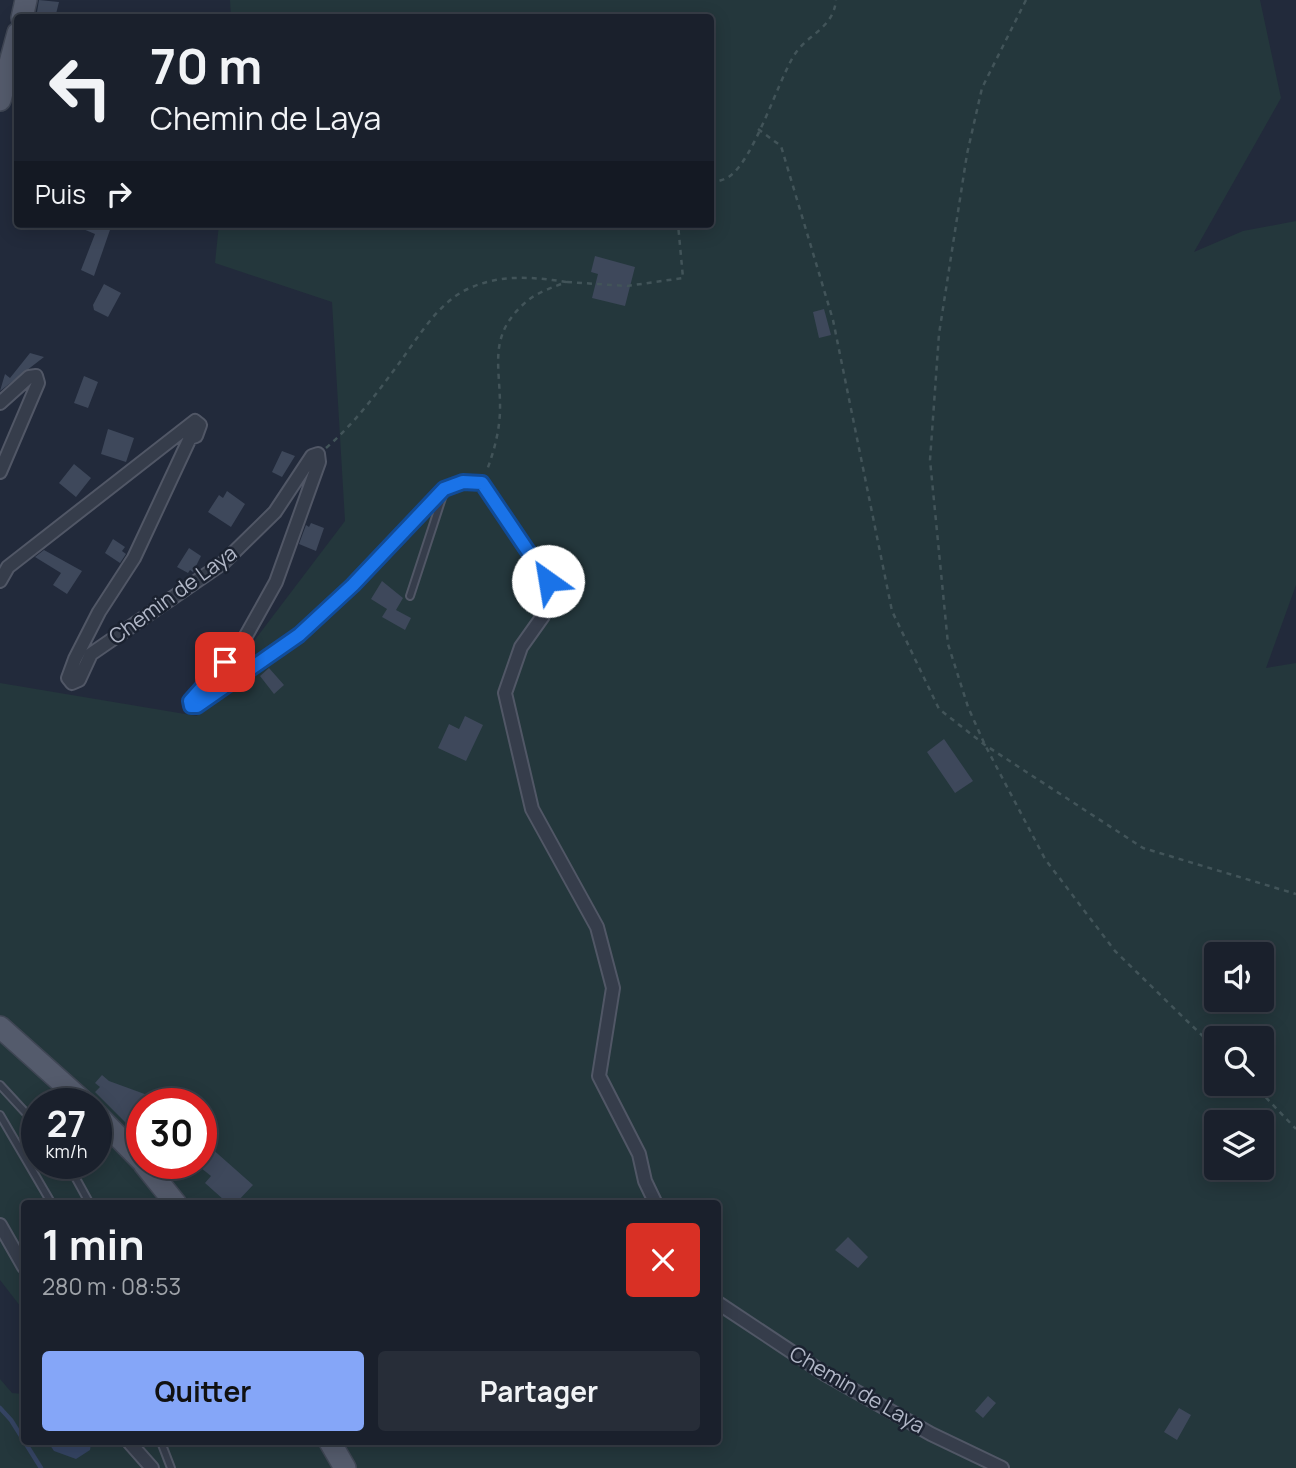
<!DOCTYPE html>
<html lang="fr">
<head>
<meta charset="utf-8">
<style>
	:root { --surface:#1a202c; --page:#272d38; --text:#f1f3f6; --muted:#9fa3a9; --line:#383e48; --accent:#85a6f8 }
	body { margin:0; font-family:Manrope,sans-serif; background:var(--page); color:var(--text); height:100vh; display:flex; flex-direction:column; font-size:26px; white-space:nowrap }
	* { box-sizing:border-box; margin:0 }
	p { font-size:23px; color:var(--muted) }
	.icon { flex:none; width:38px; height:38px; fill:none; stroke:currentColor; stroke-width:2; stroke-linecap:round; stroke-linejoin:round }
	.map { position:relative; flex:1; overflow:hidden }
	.sheet { position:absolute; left:21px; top:1200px; width:700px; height:245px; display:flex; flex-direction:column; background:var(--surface); border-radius:7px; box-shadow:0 4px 18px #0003,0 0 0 2px var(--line) }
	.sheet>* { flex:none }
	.guide { position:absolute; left:14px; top:14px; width:700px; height:214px; border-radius:7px; box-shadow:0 4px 18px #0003,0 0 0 2px var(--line); background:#1a202c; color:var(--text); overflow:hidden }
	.fabs { position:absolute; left:1204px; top:942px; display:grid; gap:14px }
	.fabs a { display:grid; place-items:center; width:70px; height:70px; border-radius:7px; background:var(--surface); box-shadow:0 4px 18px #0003,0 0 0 2px var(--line); font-size:35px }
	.speed { position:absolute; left:21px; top:1088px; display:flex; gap:14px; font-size:35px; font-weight:700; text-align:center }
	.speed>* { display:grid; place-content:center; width:91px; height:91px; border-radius:50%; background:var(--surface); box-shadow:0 4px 18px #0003,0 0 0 2px var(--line); line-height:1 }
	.speed small { font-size:18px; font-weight:400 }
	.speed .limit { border:10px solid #d22; background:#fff; color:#111 }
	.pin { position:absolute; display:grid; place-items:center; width:60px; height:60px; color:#fff; margin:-30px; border-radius:14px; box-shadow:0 4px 10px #0006 }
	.me { position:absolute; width:77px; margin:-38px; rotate:328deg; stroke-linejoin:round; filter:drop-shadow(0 0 5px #0008) }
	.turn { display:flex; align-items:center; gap:24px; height:147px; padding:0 21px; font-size:32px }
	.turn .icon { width:91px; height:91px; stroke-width:2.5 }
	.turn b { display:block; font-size:49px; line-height:60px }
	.then { display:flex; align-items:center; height:66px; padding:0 21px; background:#0003; gap:14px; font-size:26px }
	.round { display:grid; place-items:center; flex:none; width:74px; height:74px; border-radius:7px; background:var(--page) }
	.headline { display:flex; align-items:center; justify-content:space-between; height:119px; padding:0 21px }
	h1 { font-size:42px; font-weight:700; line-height:52px }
	.action { display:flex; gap:14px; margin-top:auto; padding:14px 21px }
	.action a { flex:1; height:80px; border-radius:7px; background:var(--accent); color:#111; font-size:28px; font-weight:700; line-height:80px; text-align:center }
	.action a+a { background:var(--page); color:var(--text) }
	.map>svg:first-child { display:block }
</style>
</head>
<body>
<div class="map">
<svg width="1296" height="1468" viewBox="0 0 1296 1468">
	<rect width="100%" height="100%" fill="#222a3b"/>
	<path fill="#24373c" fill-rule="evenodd" d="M230,0H1260L1281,98L1194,252L1243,231L1296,221V585L1266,668L1296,663V1468H0V1379L12,1393L24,1394V1442H718V1204H24V1311L0,1280V683L197,716L345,521L332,302L215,263L219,224H710V18H231ZM1216,954H1262V999H1216ZM1216,1038H1262V1083H1216ZM37,1104H96V1164H37ZM142,1104H201V1164H142ZM1216,1122H1262V1167H1216Z"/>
	<path fill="#354463" d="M48,1442H90L91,1444L90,1450L76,1459L54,1451Z"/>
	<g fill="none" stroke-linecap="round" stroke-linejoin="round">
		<path stroke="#354463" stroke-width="4.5" d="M0,1408L11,1420L41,1468"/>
	</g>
	<path fill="#3e485b" d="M39,0L59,2L55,18H36Z
		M71,224H101L111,227L94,276L81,270L95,234Z
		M595,256L635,267L625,306L592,298L598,274L591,272Z
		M104,284L121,293L108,317L94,310L93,305Z
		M824,309L831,335L819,338L813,312Z
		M30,353L44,357L0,391L5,374L10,378Z
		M84,376L98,382L88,408L74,403Z
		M108,429L134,438L126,462L101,454Z
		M282,451L295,456L282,477L272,472Z
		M74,464L91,478L76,497L59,483Z
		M227,491L245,504L231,527L208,512L219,495L223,498Z
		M311,523L324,528L316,551L299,544L306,525L309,527Z
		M113,539L125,547L122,551L126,554L120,563L105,553Z
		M189,548L201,556L193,572L190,570L188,573L177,567Z
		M44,550L82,571L67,594L53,585L61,573L35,557Z
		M382,581L403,598L396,610L411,618L405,630L382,617L387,609L371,599Z
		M269,668L284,685L274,694L260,676Z
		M465,716L483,725L466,761L438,748L449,724L459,729Z
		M944,739L973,781L955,793L927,752Z
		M102,1075L109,1081L172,1104H142V1139L95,1092L100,1087L95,1083Z
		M201,1139L253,1185L237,1202L224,1200L205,1183L211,1176L201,1168Z
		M848,1237L868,1257L858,1268L835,1250Z
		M988,1396L996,1403L983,1418L975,1411Z
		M1179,1408L1191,1415L1177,1440L1164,1432Z"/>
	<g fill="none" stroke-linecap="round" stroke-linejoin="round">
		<defs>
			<path id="service" d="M410,596L443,495
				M0,1085L37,1125
				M0,1115L52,1204
				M68,1164L90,1204
				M161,1442L171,1468"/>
			<path id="minor" d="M0,403L29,377L36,376L38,383L0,472
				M0,581L8,567L195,421L200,425L196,436L190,438L134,558L99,612L75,659L68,678L72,683L79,680L91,654L223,563L275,512L312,456L318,454L319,462L276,582L242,643L190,701L191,706H197L299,635L353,585L444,489L463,482L482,483L548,581L543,616L521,647L505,693L532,809L597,927L613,988L599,1076L639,1154L645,1181L656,1204
				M0,1225L24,1267
				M718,1303L825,1374L931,1434L1002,1468
				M129,1442L152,1468"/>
			<path id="primary" d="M22,18L26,0
				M0,100L18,33
				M0,1027L86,1104
				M96,1114L142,1161
				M144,1164L176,1204
				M330,1442L345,1468"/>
		</defs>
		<use href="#service" stroke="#515766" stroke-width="10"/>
		<use href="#minor" stroke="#515766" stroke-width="16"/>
		<use href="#primary" stroke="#3f4654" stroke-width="24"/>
		<path stroke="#425459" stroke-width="2.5" stroke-dasharray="5 5" stroke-linecap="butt" d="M1026,0L982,88L967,154L939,334L930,460L948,644L968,707L985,745L1045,859L1115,951L1216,1049
			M758,129L781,146L833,320L892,611L939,709L985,745L1143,848L1296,894
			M710,184C717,181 725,180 730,176C754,158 776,87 793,57C806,34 833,30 836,0
			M567,282L627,286L683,278L678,224
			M326,448C355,423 377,393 400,362C419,336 439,301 470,288C501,274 534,277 566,282C554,287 538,292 527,301C486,336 501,366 500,412C499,433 494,451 487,470
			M1252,1083L1296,1129"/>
		<use href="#service" stroke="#363d4b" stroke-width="6"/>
		<use href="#minor" stroke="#363d4b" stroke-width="12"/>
		<use href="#primary" stroke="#545b6c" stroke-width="21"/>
	</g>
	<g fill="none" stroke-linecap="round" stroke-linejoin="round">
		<defs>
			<path id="route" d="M225,662L190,701L191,706H197L299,635L353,585L444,489L463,482L482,483L548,581"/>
		</defs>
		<use href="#route" stroke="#114b97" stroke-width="18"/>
		<use href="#route" stroke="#1a73e8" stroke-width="12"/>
	</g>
	<g text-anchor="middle" stroke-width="5" stroke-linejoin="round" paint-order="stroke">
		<g font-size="21" fill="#b1b7c7" stroke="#1b2230">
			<text transform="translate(173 595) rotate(-36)" y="7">Chemin de Laya</text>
			<text transform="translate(857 1390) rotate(30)" y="7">Chemin de Laya</text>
		</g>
	</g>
</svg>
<div class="fabs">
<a><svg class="icon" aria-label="sound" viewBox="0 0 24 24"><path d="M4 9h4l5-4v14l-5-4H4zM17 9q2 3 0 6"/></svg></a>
<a><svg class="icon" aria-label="search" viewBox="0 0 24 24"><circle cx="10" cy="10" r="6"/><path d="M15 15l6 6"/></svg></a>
<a><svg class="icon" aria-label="layers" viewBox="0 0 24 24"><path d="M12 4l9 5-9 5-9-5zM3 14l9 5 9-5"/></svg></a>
</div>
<div class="speed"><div>27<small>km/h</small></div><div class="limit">30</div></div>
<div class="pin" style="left:225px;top:662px;background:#d93025"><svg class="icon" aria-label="arrive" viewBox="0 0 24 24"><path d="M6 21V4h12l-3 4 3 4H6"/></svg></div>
<svg class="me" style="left:548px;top:581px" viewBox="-20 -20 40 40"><circle r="19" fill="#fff"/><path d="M0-13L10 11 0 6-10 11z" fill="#1a73e8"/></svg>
<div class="guide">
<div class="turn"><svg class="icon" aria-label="left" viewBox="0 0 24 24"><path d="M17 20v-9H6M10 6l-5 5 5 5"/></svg><div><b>70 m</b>Chemin de Laya</div></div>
<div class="then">Puis<svg class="icon" aria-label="right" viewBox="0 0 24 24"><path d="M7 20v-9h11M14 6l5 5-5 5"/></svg></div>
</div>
<section class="sheet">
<div class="headline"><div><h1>1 min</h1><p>280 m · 08:53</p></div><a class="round" style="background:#d93025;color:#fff"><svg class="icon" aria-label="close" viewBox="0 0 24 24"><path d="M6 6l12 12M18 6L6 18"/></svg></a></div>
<div class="action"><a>Quitter</a><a>Partager</a></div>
</section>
</div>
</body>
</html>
